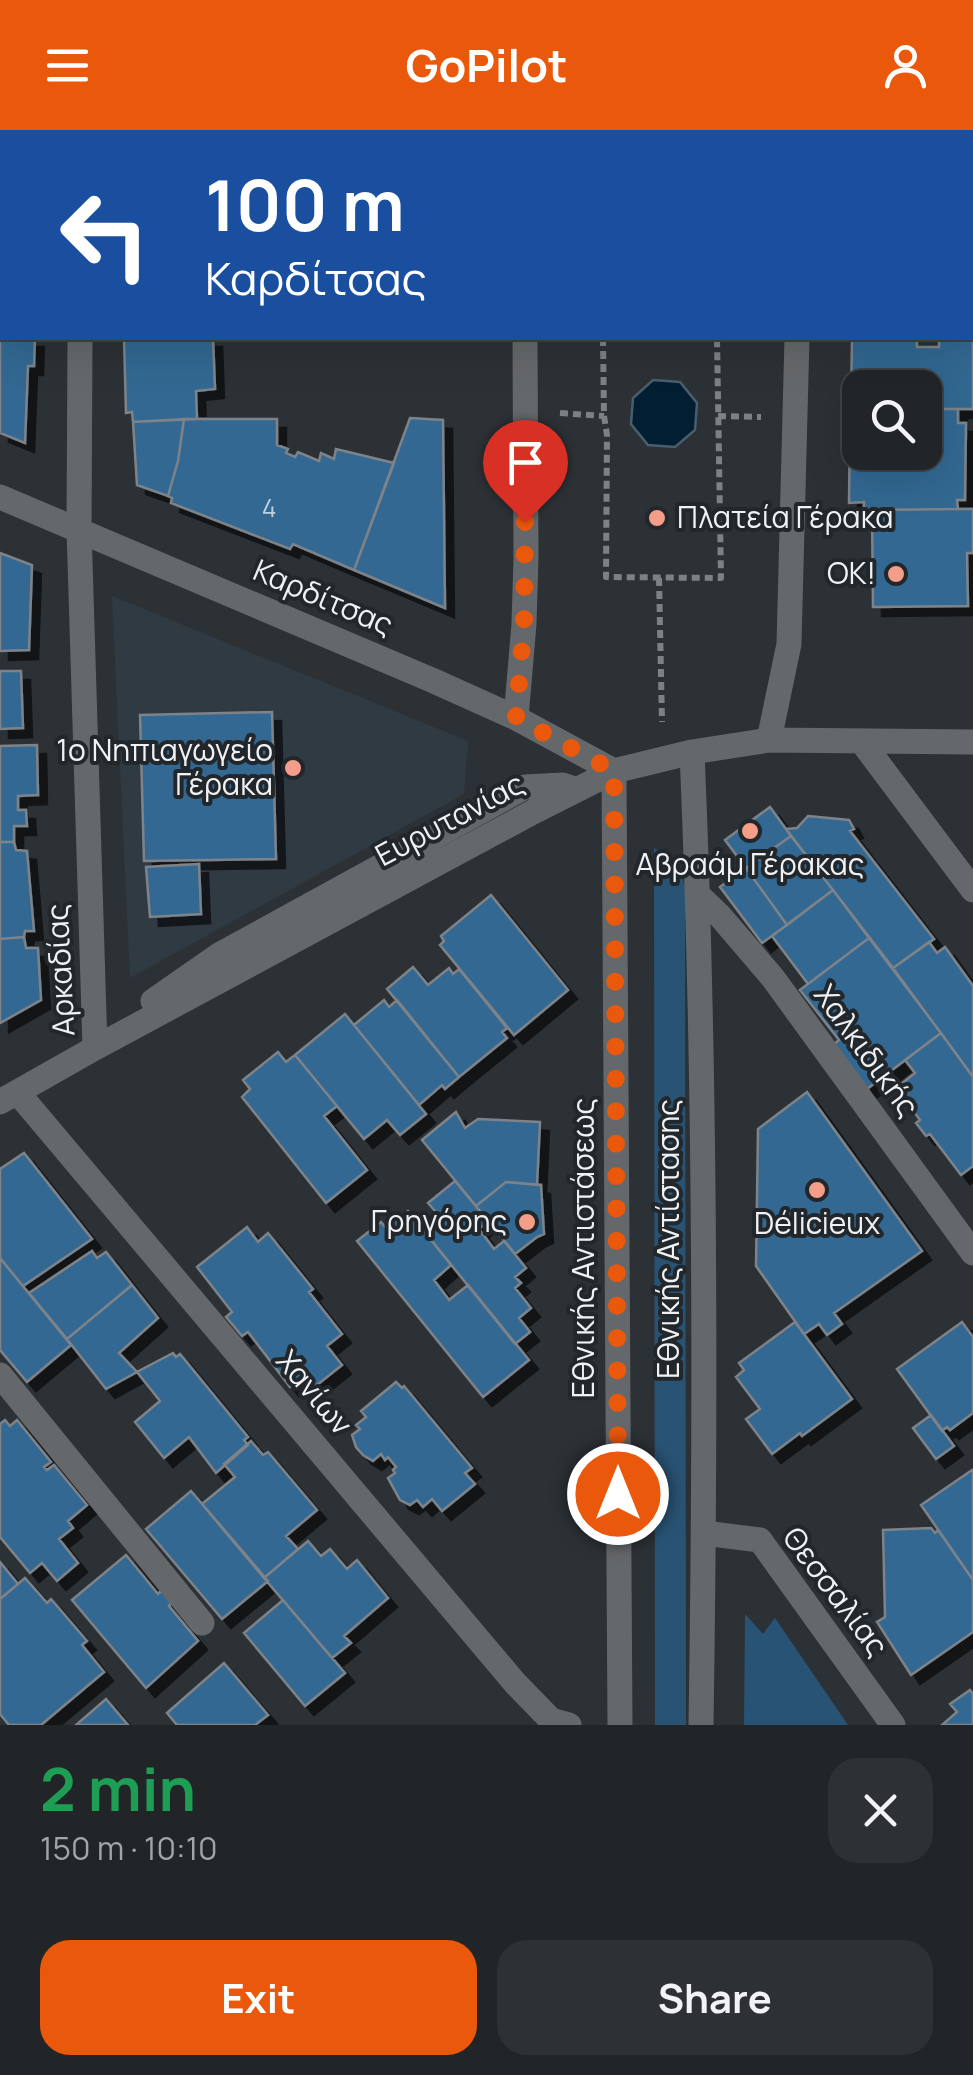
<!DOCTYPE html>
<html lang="en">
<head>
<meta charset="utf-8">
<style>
	:root { --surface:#212528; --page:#2d3134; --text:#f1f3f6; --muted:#a2a5a8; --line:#3e4245; --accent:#ea580c }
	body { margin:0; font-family:Manrope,sans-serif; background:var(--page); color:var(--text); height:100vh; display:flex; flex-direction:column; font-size:38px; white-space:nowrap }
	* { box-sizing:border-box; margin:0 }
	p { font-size:32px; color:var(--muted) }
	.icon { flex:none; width:55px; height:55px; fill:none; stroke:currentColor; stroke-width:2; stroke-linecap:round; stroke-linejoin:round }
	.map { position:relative; height:1595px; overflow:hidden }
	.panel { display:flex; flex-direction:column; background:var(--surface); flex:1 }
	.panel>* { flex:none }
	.banner { position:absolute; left:0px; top:0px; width:975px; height:210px; box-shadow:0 10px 40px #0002,0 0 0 2px var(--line); background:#1a4fa0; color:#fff; overflow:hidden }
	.controls { position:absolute; left:842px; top:240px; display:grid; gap:20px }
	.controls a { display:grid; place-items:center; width:100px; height:100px; border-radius:20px; background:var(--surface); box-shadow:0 10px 40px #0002,0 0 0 2px var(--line); font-size:50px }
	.pin { position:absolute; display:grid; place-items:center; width:85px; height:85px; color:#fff; margin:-102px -42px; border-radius:50% 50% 50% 0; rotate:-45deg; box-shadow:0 0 10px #0007 }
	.pin .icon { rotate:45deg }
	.me { position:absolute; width:110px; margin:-55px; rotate:0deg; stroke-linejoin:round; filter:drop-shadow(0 0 8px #0008) }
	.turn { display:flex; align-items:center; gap:35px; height:210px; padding:0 40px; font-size:45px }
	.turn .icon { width:130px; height:130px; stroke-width:2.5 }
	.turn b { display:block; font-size:70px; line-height:85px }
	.round { display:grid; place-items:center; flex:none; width:105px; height:105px; border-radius:30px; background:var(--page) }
	.head { display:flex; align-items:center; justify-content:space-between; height:170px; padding:0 40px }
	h1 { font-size:60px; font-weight:700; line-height:75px; color:#1e9e55 }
	.action { display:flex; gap:20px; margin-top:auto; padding:20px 40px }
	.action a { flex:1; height:115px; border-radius:30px; background:var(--accent); color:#fff; font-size:40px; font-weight:700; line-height:115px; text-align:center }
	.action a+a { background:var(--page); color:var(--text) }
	header { display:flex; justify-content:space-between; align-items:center; height:130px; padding:0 40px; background:var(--accent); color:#fff; font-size:45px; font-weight:700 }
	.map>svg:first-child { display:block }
</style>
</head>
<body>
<header><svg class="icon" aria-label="menu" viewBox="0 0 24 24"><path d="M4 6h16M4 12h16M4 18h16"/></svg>GoPilot<svg class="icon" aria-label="person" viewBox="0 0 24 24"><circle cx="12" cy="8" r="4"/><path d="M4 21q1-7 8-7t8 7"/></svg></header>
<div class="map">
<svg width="973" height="1595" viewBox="0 0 973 1595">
	<defs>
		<filter id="shadow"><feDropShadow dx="9" dy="9" stdDeviation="0" flood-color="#0009"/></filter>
	</defs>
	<rect width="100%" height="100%" fill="#2c3135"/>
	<path fill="#303a43" d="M112,466L468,611L464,664L130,848Z"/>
	<path fill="#295374" d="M654,718L676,731L685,756L686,1595H655Z
		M745,1484L763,1504L775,1488L848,1595H744Z"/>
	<path fill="#021e32" stroke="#495e6c" stroke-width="2.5" d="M653,250L680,252L697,273L695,300L675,317L648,315L631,294L633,268Z"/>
	<path fill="#336891" stroke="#7d8389" stroke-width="2.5" filter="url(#shadow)" d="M143,0H249L246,2H143Z
		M325,0H450V2H326Z
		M849,0H964V2H849Z
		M0,8H2V138H0Z
		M0,138H2V208H35L34,236H28L25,313L0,303Z
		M973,207V279H925V258H860V269H851L852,208H917V217H939V208Z
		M124,208H213L215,259L196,261L197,289L133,292L132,282L126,283Z
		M925,279H958V293H966L965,370H957L958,379L872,380L864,379V372L849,373L850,287H860V322H925Z
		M410,288L443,290L445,478L354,440Z
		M184,289L178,331L168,366L137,355L133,292Z
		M184,289H277V315L288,319L286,323L295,327L298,322L319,331L321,323L334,329L336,319L394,333L354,440L293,414L290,419L171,373L172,368L168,366L178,331Z
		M958,379H973V423H967L968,476L873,477L872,380Z
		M0,423L32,435L29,520L0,521Z
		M0,541H21L23,598L0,599Z
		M272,582L276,729L144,731L140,585Z
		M37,615L38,665L18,666V680H26L27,696H14V712H0V616Z
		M770,677L791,706L746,738L725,710Z
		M808,686L849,690L854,699L850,701L934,809L893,838L786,699L797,698Z
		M791,706L833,760L787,795L746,738Z
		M0,712H14L16,720L27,721L34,801H25L24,807L0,809Z
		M199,734L201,784L150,787L146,737Z
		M746,738L787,795L762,813L720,757Z
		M833,760L869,808L808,854L772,806Z
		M491,765L568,860L514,905L440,815L444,811L441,806Z
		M24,807L26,818H38L41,870L0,893V809Z
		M869,808L941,903L867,959L834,914L839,910L800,860Z
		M929,812L937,823L945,817L973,856V947L893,838Z
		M413,837L428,855L449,838L453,844L459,839L507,898L502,902L507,908L459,947L387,859Z
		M384,870L389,877L397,870L459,947L445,959L442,955L419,975L354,895Z
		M345,884L426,984L400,1005L387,990L364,1009L295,925Z
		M941,903L973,947V1036L961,1045L930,1004L926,1006L916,993L920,990L896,958L915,943L905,930Z
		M278,922L286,932L295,925L337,976L324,986L367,1040L326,1073L242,967L250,959L243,950Z
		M807,962L922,1121L834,1183L842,1194L827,1205L819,1194L804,1204L756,1136L758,999Z
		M456,982L465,998L478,989L540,992L537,1055L506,1052L476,1076L422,1010Z
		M24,1023L92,1109L23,1156L0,1128V1039Z
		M455,1051L488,1091L479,1099L494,1119L504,1111L526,1138L515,1147L521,1153L515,1158L531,1178L519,1188L530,1202L515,1214L424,1101L441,1088L428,1073Z
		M506,1052L541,1055L544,1104L537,1107L515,1124L476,1076Z
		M408,1081L451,1135L434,1150L449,1170L468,1155L529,1230L483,1267L357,1111L381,1092L386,1098Z
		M247,1097L258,1112L268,1103L313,1159L309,1162L342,1204L327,1216L342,1235L312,1259L302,1248L290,1257L248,1202L242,1206L226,1187L232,1182L197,1137Z
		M92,1121L97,1128L106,1122L132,1155L67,1209L29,1163Z
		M0,1128L71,1215L27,1252L0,1220Z
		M132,1155L158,1188L119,1223L137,1242L106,1259L67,1209Z
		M795,1192L852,1269L802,1306L800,1303L772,1324L746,1289L760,1279L736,1247L744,1240L739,1233Z
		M962,1192L973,1207V1283L950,1300L947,1297L942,1301L897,1239Z
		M173,1223L176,1227L180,1224L248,1307L244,1310L248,1315L216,1343L189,1307L164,1328L135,1292L160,1271L137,1242Z
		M396,1252L402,1258L404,1256L472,1338L465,1343L475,1354L442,1381L432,1369L423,1377L417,1370L410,1375L400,1370L388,1348L395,1343L393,1340L396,1337L388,1327L385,1330L381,1324L373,1331L363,1325L356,1317L352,1305L360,1299L356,1295L366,1287L361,1281Z
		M931,1285L954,1316L936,1329L913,1298Z
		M5,1290L10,1296L17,1290L51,1332L44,1337L47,1340L54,1335L87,1375L68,1391L73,1398L59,1409L78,1433L57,1451L42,1433L30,1443L0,1407V1294Z
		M251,1311L263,1325L268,1322L317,1380L286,1406L298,1419L264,1448L202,1374L235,1347L224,1334Z
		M972,1340L973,1342V1450L921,1375Z
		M191,1361L268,1451L222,1489L146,1399Z
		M931,1398L935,1403L938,1400L973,1450V1502L911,1545L877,1492L885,1487L883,1400Z
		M308,1411L321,1426L330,1419L347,1439L357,1430L388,1468L344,1506L351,1513L332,1528L264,1448Z
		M126,1425L158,1464L162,1460L172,1472L169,1476L198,1511L146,1558L72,1470Z
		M0,1432L18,1454L0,1469Z
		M25,1448L47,1473L51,1469L87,1511L82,1515L104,1542L41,1595H9L0,1584V1469Z
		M283,1470L345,1543L305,1576L244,1503Z
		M224,1533L268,1585L255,1595H177L167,1583Z
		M970,1560L973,1564V1595H942L957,1582L950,1574Z
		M106,1569L128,1595H76Z"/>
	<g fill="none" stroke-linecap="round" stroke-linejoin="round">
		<path stroke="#7d8185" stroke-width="6" stroke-dasharray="8 5" stroke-linecap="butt" d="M603,208L604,286L607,305L606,447L721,448L717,208
			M560,283L604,286
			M718,286L761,287
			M659,448L662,592"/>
		<path stroke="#65686a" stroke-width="25" d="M77,0V2
			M523,0V2
			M795,0V2
			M972,159H973
			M80,208L79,399L95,918
			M0,367L434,551L516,588L614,641
			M516,588L524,494L526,428L525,208
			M769,610L789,514L797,208
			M862,612L973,760
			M692,622C706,946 706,1271 701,1595
			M614,641L620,1595
			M698,765L720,786L773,848L973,1123
			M153,871L219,825L525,657L563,655L575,659
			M18,963L515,1553L551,1590L569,1595
			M0,972L95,918L533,682L614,641L692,622L769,610L973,612
			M0,1245L202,1493
			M704,1403L760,1410L893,1595"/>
	</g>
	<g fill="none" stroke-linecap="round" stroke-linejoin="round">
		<path stroke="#ea580c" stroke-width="18" stroke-dasharray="0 32.4" d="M525,392L524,494L516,588L614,641L618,1364"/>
	</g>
	<g fill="#f49e89" stroke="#22272b" stroke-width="4">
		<circle cx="657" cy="388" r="10"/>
		<circle cx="896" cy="444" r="10"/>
		<circle cx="293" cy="638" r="10"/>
		<circle cx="750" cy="701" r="10"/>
		<circle cx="817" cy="1060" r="10"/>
		<circle cx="527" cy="1092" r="10"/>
	</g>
	<g text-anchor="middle" stroke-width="8" stroke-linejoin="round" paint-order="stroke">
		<g font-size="25" fill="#c0d0dc">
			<text x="269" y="387">4</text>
		</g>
		<g font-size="30" fill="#eff2f5" stroke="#22272b" text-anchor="end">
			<text x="677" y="398" text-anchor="start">Πλατεία Γέρακα</text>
			<text x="876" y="454">OK!</text>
			<text x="273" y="631">1ο Νηπιαγωγείο<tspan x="273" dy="34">Γέρακα</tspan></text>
			<text x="750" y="745" text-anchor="middle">Αβραάμ Γέρακας</text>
			<text x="507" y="1102">Γρηγόρης</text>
			<text x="817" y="1104" text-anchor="middle">Délicieux</text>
		</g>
		<g font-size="30" fill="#eff2f5" stroke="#22272b">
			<text transform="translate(323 468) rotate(23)" y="10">Καρδίτσας</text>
			<text transform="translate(450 690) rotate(-28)" y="10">Ευρυτανίας</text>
			<text transform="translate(61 840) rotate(-93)" y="10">Αρκαδίας</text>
			<text transform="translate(866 921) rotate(54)" y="10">Χαλκιδικής</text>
			<text transform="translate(669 1109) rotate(-90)" y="10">Εθνικής Αντίστασης</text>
			<text transform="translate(584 1118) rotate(-90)" y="10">Εθνικής Αντιστάσεως</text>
			<text transform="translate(314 1263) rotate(50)" y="10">Χανίων</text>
			<text transform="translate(835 1462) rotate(53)" y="10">Θεσσαλίας</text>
		</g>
	</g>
</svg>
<div class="controls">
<a><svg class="icon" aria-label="search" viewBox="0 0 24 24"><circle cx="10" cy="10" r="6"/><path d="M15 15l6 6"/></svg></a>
</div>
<div class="pin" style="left:525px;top:392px;background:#d93025"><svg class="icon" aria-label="arrive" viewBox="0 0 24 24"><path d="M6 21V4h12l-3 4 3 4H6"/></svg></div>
<svg class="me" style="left:618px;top:1364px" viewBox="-20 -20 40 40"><circle r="17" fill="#ea580c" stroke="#fff" stroke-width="3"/><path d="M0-11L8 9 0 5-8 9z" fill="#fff"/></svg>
<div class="banner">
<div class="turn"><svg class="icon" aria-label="left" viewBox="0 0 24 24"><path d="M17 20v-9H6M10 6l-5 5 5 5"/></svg><div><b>100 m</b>Καρδίτσας</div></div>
</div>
</div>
<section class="panel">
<div class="head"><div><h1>2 min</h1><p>150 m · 10:10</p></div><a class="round"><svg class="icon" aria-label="close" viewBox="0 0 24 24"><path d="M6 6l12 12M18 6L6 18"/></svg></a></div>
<div class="action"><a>Exit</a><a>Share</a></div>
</section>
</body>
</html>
